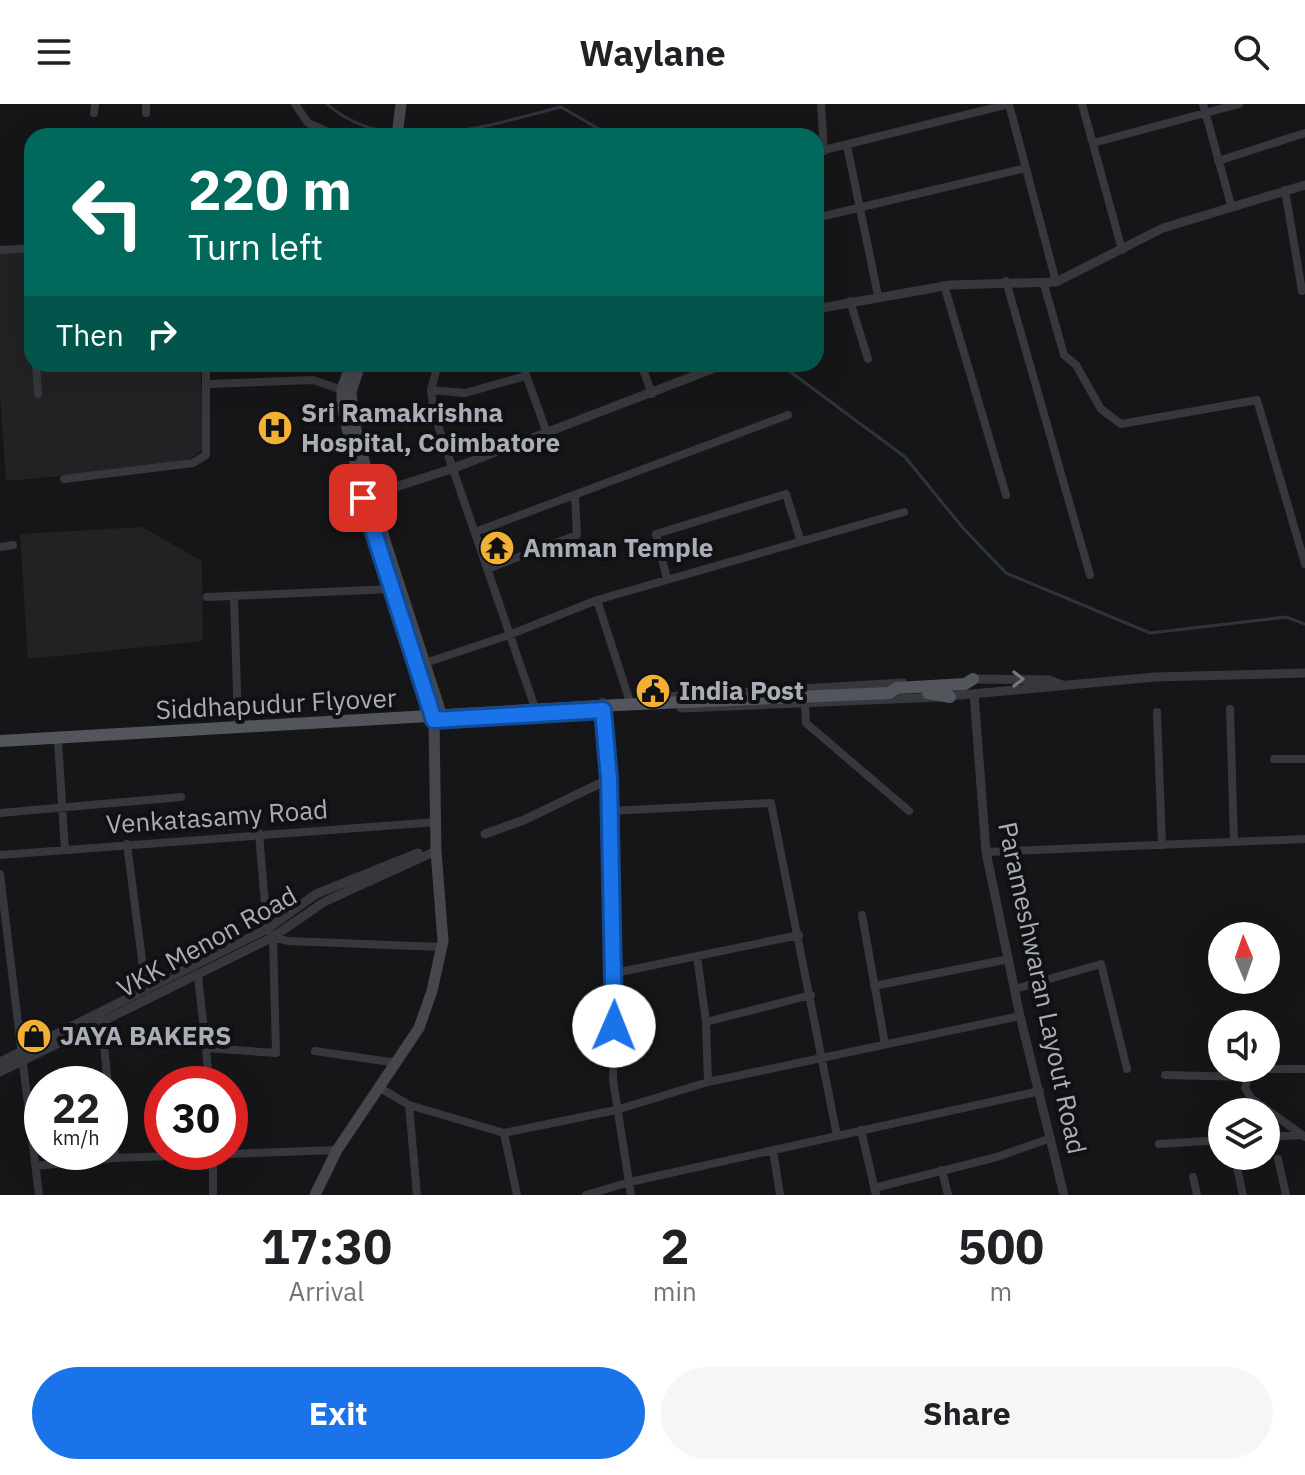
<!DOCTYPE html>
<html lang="en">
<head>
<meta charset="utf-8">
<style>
	:root { --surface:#fff; --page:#f6f6f6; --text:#202124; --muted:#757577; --accent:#1a73e8 }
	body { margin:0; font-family:"IBM Plex Sans",sans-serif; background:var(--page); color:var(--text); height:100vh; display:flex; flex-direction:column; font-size:30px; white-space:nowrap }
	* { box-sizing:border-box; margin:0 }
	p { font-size:26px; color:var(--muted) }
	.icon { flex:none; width:44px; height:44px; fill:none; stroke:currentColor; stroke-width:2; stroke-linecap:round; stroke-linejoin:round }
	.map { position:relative; height:1091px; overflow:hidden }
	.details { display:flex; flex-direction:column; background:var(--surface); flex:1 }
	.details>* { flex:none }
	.hud { position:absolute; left:24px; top:24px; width:800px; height:244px; border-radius:24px; box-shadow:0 8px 32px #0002; background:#00695c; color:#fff; overflow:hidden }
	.needle { width:52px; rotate:358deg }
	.controls { position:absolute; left:1208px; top:818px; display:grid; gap:16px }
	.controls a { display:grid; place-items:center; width:72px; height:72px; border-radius:50%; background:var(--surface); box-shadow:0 8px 32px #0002; font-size:40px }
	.speed { position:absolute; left:24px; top:962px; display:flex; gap:16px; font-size:40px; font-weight:700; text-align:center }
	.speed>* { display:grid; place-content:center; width:104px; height:104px; border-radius:50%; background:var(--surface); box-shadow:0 8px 32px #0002; line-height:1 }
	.speed small { font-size:20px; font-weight:400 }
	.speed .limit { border:12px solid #d22; background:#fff; color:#111 }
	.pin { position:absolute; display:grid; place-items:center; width:68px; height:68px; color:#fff; margin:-34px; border-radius:16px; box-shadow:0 4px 12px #0006 }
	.me { position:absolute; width:88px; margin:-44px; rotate:1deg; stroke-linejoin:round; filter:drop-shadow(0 0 6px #0008) }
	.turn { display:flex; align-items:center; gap:28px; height:168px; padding:0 32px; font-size:36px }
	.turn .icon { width:104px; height:104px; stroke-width:2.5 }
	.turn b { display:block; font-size:56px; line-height:68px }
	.then { display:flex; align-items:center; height:76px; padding:0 32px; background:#0003; gap:16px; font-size:30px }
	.eta { display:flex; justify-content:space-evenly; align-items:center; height:136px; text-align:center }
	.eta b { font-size:48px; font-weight:700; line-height:56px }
	.cta { display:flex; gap:16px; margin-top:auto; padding:16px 32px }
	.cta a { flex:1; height:92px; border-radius:48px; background:var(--accent); color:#fff; font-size:32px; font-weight:700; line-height:92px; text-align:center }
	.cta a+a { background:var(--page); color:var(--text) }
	header { display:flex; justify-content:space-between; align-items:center; height:104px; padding:0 32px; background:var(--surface); font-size:36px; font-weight:700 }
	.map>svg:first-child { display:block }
</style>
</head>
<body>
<header><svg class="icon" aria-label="menu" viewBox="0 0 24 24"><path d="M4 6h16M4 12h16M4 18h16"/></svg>Waylane<svg class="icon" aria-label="search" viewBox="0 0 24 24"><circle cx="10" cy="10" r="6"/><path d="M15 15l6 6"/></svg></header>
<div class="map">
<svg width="1305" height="1091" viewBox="0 0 1305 1091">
	<rect width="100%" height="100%" fill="#161618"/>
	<path fill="#222225" d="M32,144V260H200L205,343L190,355L117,367L6,377L0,291V146Z
		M142,423L202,457L203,537L28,555L20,430Z"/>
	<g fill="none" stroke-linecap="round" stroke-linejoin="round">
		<path stroke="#2c353c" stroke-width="3" d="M327,0C390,56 489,21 561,3L611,32
			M780,260L905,353L963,424L1006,469L1150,529L1286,513L1305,520"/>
		<path stroke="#37383d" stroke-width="8" d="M146,0V9
			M295,0L308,19L337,32
			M821,0L824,47
			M1009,0L1056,178
			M1082,0L1122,146
			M1203,0L1231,101
			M94,9L95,0
			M1093,39L1239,0
			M847,42L878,191
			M816,48L1009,0
			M1218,57L1305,29
			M1285,86L1302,187
			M816,114L1026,64
			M32,144V157
			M0,146L32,144
			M1006,177L1090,471
			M1044,180L1064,251L1076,261L1101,305L1121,320L1257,296L1305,460
			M944,181L1006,391
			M850,197L868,255
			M36,260L38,290
			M438,260L431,286L434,310L534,601
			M522,260L547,329
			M641,260L652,290
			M208,280L313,276L345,287
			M431,286L465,289L526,272
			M64,375L193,359L206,351V260
			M475,428L788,311
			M0,443L13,441
			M487,465L577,431L575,391
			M667,475L656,430L786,390L800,435
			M207,493L392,485
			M234,493L238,617
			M597,496L629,595
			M425,559L509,531L597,496L904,408
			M602,598L615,869L613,976L631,1091
			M805,600L806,619L909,707
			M1230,605L1234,738
			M1157,608L1162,741
			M58,638L65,746
			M1274,655H1305
			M610,707L771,699L837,1032
			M0,709L181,693
			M259,729L267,825L270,829
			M127,740L146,887
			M986,748L1305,735
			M0,751L437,718
			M0,770L39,1091
			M862,811L885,940
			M697,852L706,918L708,978
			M615,869L799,831
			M198,872L206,944L276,949L273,833L288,837L441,843
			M874,882L1009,855
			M1015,885L1101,860L1127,965
			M101,913L108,980
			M706,918L811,891
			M206,944L209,980
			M315,947L397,959
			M1305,965H1266L1248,973L1245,984L1251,994L1305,1033
			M1165,971L1248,973
			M380,984L409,1001L504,1029L616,1006L708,978L1020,912
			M110,998L115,1054
			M409,1001L417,1091
			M861,1026L876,1091
			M504,1029L517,1091
			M1266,1033L1301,1031
			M1159,1040L1222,1036
			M773,1046L780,1091
			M1278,1055L1286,1091
			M36,1062L115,1054L337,1046
			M1237,1064L1243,1091
			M942,1066L948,1091
			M1193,1073L1197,1091
			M874,1084L997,1053L1051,1034
			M213,1091V1048
			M586,1091L630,1078L1040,987"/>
		<path stroke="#37383d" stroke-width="9" d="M816,205L950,181L1056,178L1163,124L1305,81
			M368,392L454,364L725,260
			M970,575L1049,576L1062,581
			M974,590L986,748L1020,912L1064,1091
			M647,594L903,579
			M681,604L939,593L1155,573L1305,569
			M485,730L524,716L609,675
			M0,958L267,825L316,790L418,749
			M0,968L273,833L324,798L436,747"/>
		<path stroke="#45474d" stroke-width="11" d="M397,32L401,0
			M360,260L351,288L354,318L385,437L440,606
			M315,1091L337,1046L419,924L432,887L443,837L436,747L434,616L363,394L342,302V285L351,260"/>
		<path stroke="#53555c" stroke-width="12" d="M889,589L897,584L965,580L973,575
			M928,589L950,593"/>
		<path stroke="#53555c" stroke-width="12" d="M0,637L617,601L889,589"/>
	</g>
	<defs><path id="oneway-chevron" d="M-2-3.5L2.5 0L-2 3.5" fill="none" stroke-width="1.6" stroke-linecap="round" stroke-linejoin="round" transform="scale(2)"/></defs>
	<use stroke="#757881" href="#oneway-chevron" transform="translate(1018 575)"/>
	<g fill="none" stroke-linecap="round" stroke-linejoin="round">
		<defs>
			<path id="route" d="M363,394L434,616L603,606L609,675L614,922"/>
		</defs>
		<use href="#route" stroke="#114b97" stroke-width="20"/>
		<use href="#route" stroke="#1a73e8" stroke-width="14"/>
	</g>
	<defs>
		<symbol id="hospital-disc" viewBox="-11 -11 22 22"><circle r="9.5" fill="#f2b134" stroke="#111113"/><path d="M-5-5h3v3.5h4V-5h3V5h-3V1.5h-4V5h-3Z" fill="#111"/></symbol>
		<symbol id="temple-disc" viewBox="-11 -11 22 22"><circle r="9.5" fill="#f2b134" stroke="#111113"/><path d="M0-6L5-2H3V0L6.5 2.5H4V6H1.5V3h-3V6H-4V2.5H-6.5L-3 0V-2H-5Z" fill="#111"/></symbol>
		<symbol id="civic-disc" viewBox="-11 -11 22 22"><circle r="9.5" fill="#f2b134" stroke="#111113"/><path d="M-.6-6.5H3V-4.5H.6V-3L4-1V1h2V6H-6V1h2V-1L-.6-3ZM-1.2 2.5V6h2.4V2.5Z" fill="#111"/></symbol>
		<symbol id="shop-disc" viewBox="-11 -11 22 22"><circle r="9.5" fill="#f2b134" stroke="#111113"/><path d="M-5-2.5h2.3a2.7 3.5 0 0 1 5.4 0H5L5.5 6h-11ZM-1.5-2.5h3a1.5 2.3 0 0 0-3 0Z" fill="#111"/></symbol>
	</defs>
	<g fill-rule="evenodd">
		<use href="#hospital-disc" x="255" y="304" width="40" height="40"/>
		<use href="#temple-disc" x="477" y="424" width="40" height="40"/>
		<use href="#civic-disc" x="633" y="567" width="40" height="40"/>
		<use href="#shop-disc" x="14" y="912" width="40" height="40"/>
	</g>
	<g text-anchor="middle" stroke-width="8" stroke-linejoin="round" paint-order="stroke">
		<g font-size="26" font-weight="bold" fill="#a8adb8" stroke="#111113" text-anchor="start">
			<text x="301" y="318">Sri Ramakrishna<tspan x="301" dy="30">Hospital, Coimbatore</tspan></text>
			<text x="523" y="453">Amman Temple</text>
			<text x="679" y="596">India Post</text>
			<text x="60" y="941">JAYA BAKERS</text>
		</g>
		<g font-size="26" fill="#a8adb8" stroke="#111113">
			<text transform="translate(276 600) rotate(-3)" y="9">Siddhapudur Flyover</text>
			<text transform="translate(217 713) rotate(-4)" y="9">Venkatasamy Road</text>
			<text transform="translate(207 838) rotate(-29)" y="9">VKK Menon Road</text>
			<text transform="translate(1042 884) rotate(78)" y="9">Parameshwaran Layout Road</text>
		</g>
	</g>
</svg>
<div class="controls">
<a><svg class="needle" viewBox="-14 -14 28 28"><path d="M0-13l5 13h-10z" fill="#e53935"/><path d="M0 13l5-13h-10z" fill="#757577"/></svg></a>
<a><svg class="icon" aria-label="sound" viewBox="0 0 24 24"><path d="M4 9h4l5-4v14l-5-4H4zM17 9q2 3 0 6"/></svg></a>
<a><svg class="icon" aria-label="layers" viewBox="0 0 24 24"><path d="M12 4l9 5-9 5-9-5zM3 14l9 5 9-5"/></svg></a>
</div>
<div class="speed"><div>22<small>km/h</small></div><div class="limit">30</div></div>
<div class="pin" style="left:363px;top:394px;background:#d93025"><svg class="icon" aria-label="arrive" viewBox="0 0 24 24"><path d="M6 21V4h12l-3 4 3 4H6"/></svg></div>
<svg class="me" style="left:614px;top:922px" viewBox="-20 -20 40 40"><circle r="19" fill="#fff"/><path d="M0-13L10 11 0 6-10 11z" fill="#1a73e8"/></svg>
<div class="hud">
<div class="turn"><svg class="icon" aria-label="left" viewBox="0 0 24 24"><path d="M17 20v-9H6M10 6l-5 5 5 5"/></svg><div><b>220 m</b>Turn left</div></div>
<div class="then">Then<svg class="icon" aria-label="right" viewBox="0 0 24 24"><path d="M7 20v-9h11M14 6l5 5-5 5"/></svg></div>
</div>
</div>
<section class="details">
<div class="eta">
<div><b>17:30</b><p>Arrival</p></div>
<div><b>2</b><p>min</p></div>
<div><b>500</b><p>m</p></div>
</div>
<div class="cta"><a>Exit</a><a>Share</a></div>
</section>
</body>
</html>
